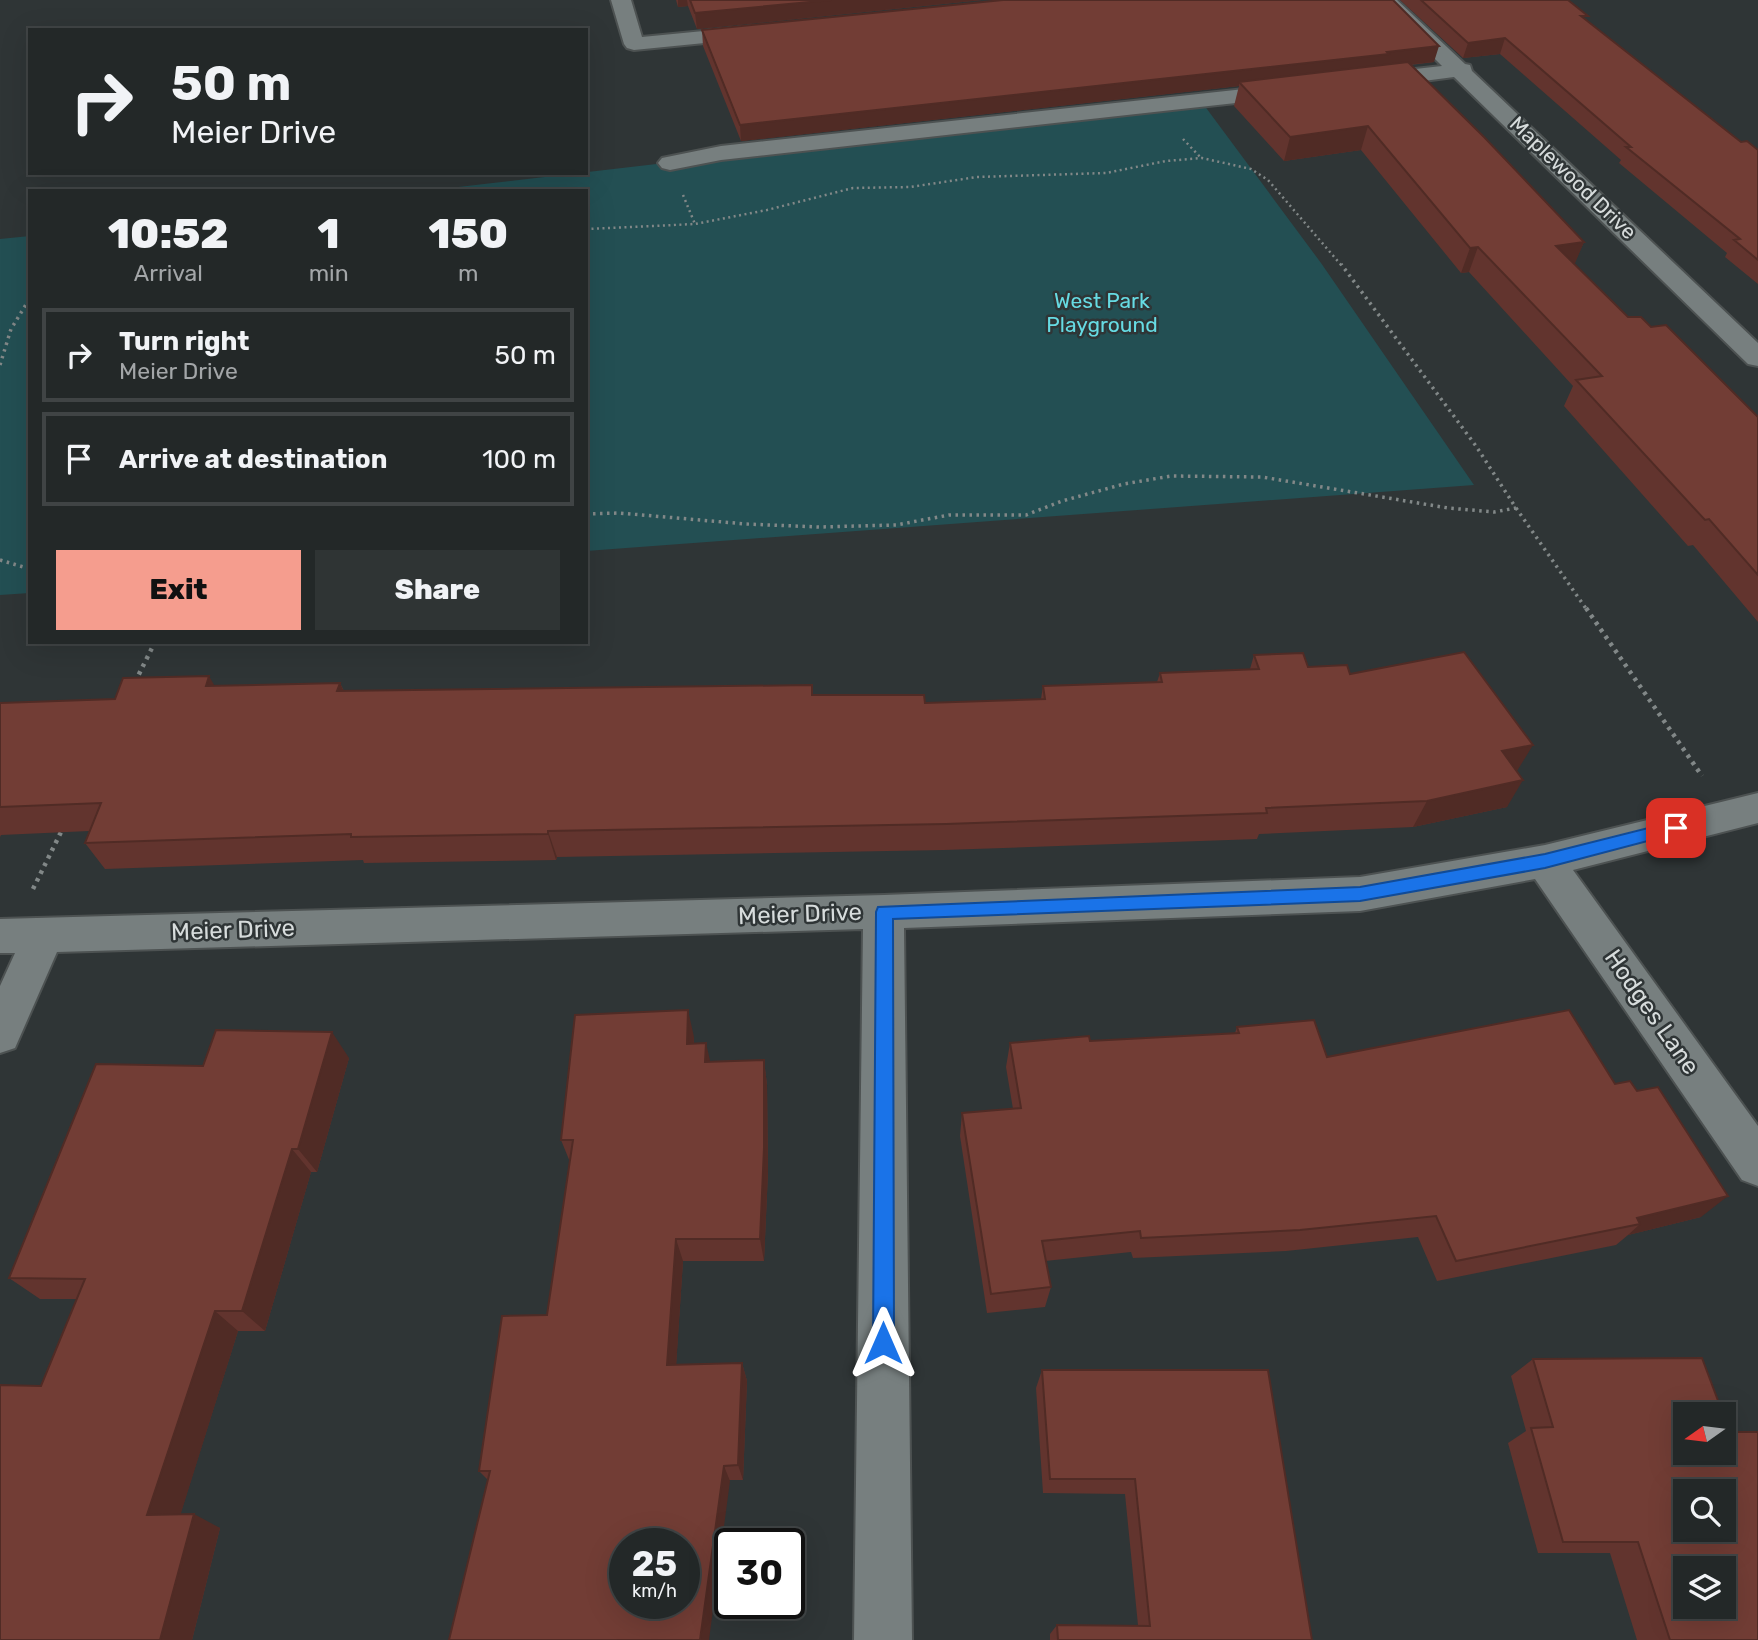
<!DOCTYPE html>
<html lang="en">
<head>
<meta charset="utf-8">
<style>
	:root { --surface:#232828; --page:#2f3434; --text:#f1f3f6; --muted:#a3a6a8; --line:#404445; --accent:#f59d8e }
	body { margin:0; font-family:Rubik,sans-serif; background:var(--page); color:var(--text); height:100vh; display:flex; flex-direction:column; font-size:26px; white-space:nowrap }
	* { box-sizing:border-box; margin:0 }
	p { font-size:23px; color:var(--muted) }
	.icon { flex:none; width:38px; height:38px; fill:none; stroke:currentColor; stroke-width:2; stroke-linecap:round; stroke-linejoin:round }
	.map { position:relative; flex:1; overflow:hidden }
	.details { position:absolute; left:28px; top:189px; width:560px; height:455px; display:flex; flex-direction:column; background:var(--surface); border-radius:0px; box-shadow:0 7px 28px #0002,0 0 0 2px var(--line) }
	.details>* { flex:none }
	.guide { position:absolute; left:28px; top:28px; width:560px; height:147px; border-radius:0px; box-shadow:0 7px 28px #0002,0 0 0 2px var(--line); background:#232828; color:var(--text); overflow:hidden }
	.needle { width:46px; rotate:256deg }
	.controls { position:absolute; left:1673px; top:1402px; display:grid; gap:14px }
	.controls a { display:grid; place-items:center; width:63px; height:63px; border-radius:0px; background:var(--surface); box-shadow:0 7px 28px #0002,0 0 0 2px var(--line); font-size:35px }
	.speed { position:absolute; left:609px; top:1528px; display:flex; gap:14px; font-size:35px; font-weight:700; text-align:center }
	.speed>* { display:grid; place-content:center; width:91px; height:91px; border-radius:50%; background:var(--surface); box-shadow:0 7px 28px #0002,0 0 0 2px var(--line); line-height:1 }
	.speed small { font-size:18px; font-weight:400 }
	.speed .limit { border:4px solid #111; border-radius:10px; background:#fff; color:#111 }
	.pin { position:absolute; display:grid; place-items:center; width:60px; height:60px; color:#fff; margin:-30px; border-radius:14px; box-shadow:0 4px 10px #0006 }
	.me { position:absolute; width:77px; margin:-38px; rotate:0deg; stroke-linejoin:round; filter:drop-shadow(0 0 5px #0008) }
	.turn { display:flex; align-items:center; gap:24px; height:147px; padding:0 28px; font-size:32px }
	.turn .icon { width:91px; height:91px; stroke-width:2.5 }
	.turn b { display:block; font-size:49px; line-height:60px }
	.eta { display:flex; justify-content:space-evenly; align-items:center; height:119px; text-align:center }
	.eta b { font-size:42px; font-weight:800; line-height:49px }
	.action { display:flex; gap:14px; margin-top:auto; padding:14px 28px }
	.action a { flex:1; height:80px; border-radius:0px; background:var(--accent); color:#111; font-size:28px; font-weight:800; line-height:80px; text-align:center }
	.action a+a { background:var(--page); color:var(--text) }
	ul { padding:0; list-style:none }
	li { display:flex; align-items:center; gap:21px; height:94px; margin:0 14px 10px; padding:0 14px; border:4px solid var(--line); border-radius:0px }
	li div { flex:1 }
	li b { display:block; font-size:26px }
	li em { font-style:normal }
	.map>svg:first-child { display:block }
</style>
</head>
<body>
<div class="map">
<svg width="1758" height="1640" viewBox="0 0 1758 1640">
	<rect width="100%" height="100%" fill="#2f3536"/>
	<path fill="#234f53" d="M1201,101L1321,263L1474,485L586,551V191H424Z
		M30,236V593L0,595V239Z"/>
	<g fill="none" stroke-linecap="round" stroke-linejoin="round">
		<defs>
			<path id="minor" d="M611,0H631L642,37L755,26L762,28L765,32L762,36L755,38L634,50L627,48L624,44Z
				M1376,0H1397L1465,64L1470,65L1472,71L1758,343V366L1748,364L1454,77L1370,88L1362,86L1359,81L1362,76L1370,74L1442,66Z
				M1290,84L1298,86L1301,91L1298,96L721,160L670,170L662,168L658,163L662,158L721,146Z
				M1758,793V823L1573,870L1758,1126V1186L1742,1180L1535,879L1360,911L904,928L912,1640H854L863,929L57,952L15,1048L0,1053V986L15,953H0V919L884,895L1360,877L1545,845Z"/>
		</defs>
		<use href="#minor" stroke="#4d5252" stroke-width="4"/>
		<path stroke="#828888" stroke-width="2.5" stroke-dasharray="2 3.5" stroke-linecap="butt" d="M1183,139L1201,158
			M683,195L695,224
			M586,229L695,224L767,210L853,188L910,187L977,177L1106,173L1166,161L1202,158L1251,169L1268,180L1342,266"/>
		<path stroke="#828888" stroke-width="3.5" stroke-dasharray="2.5 4.5" stroke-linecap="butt" d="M0,365L11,329L30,298
			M1516,508L1587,610
			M586,514L619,513L746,524L819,527L896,525L949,515H1026L1062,501L1124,484L1171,476L1262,477L1448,508L1494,512L1516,508L1476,446L1341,264
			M0,560L30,569"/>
		<path stroke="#828888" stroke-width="4.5" stroke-dasharray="3.5 5" stroke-linecap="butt" d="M1586,608L1702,776
			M135,682L155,642
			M33,889L63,828"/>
		<use href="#minor" fill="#777f7f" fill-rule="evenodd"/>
	</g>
	<path fill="#62342e" d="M676,0H982L697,29L688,6L678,7Z
		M1400,0H1568L1586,20L1741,142L1758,150V284L1725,257L1727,253L1619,163L1621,160L1500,54L1463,58Z
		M702,30L1434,62L1410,65L1584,242L1574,264L1628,317L1651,327L1758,417V622L1693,545L1688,546L1564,406L1573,386L1469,272L1461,273L1361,150L1284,161L1234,106L1239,86L741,141L703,46Z
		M1254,655L1308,667L1350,674L1517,771L1507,807L1413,827L1259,834L1257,839L944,850L557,857L556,860L364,863L363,860L105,869L85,843L89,831L1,835L0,837V703L115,699L214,686L340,683L344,691L813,695L925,703L1041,699L1043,686L1157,682L1160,673L1250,669Z
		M1237,1027L1327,1057L1615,1084L1701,1217L1628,1235L1616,1245L1437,1281L1418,1237L1286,1251L1133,1258L1131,1252L1045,1261L1051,1287L1045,1307L987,1313L960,1136L962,1113L1013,1109L1006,1067L1010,1043L1090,1041L1235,1033Z
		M694,1037V1043L710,1061L764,1060L767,1085L768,1172L764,1261H683L676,1365L742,1363L747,1381L743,1480H488L479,1471L547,1315L570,1162L561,1140Z
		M349,1058L317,1172H311L265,1331H238L180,1515L220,1528L192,1640L41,1386L77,1299H40L9,1278Z
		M1533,1359L1758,1640H1637L1610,1553H1538L1508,1443L1526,1431L1511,1376Z
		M1042,1370L1312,1640H1050V1634L1057,1625H1138L1125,1494L1043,1493L1036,1388Z"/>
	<path fill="#502b25" d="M678,0H687L688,6L678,7Z
		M831,0H982L697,29L695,13Z
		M1505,38L1500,54L1463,58L1468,43Z
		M1439,46L1434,62L1239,82V86L741,141L740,125Z
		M1368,126L1361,150L1284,161L1290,137Z
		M1584,242L1573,268L1556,246Z
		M1478,247L1469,272L1461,273L1470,248Z
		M209,676L225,704L206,686Z
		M340,683L352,710L337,691Z
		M1533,745L1517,771L1487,778L1502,751Z
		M1523,780L1507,807L1413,827L1427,801Z
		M548,831L557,857L556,860L548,834Z
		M688,1010L694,1037L693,1069L687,1044Z
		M332,1032L349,1058L317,1172L298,1149Z
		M706,1043L712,1069L705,1062Z
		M764,1060L767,1085L768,1172L764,1261L760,1239Z
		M292,1149L311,1172L265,1331L242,1311Z
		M1728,1196L1701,1217L1628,1235L1640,1224L1637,1218Z
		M676,1239L683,1261L675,1383L667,1365Z
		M215,1311L238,1331L176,1529L147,1515Z
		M742,1363L747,1381L743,1480L738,1465Z
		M724,1466L730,1481L709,1640H700Z
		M194,1514L220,1528L192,1640H160Z"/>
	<path fill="#723d35" stroke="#502b25" stroke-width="2" fill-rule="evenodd" d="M690,0H831L695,13Z
		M1003,0H1393L1439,46L1387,52L1389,54L740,125L702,30Z
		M1421,0H1568L1588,16H1581L1741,142L1747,141L1758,150V260L1734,240L1740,239L1626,147H1631L1505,38L1468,43Z
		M1408,62L1484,137L1584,242L1556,246L1628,317H1641L1651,327L1666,325L1758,417V575L1709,519L1705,520L1576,380L1602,376L1478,247L1470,248L1368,126L1290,137L1239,82Z
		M1464,652L1533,745L1502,751L1523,780L1427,801L1266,808L1267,813L946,824L548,831V834L351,837V834L85,843L101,803L0,807V703L115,699L123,678L209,676L206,686L340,683L337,691L812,685V695H924L925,703L1045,699L1043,686L1162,682L1160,673L1259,669L1254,655L1303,653L1308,667L1347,665L1350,674Z
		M688,1010L687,1044L706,1043L705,1062L764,1060V1148L760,1239H676L667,1365L742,1363L738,1465L724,1466L700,1640H449L490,1471H479L502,1316L547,1315L573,1140H561L575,1015ZM625,1544H684V1603H625Z
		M1569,1010L1615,1084L1630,1081L1637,1091L1658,1087L1728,1196L1637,1218L1640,1224L1456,1261L1436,1216L1300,1230L1141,1238L1140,1231L1042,1241L1051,1287L991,1294L962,1113L1021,1108L1010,1043L1089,1036L1090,1041L1239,1033L1237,1027L1314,1020L1327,1057Z
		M216,1030L332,1032L298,1149H292L242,1311H215L147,1515L194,1514L160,1640H0V1385L41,1386L85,1279L9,1278L96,1064L203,1066Z
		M1702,1358L1723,1414H1685V1452H1724V1415L1730,1432H1758V1640H1670L1638,1542H1563L1531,1428L1553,1427L1533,1359ZM1685,1491H1724V1530H1685ZM1685,1568H1724V1606H1685Z
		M1042,1370H1268L1312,1640H1058L1057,1625L1150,1626L1135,1479H1050Z"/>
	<path fill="#1a73e8" stroke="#114b97" stroke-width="2" d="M1676,821L1684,828L1682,832L1545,868L1360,901L893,919L894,1343L891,1351L883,1354L876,1351L873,1343L876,912L878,907L1360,887L1545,854Z"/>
	<g text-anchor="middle" stroke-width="5" stroke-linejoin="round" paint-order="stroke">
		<g font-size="21" fill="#d7dcdc" stroke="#2f3536">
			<text transform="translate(1573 178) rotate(44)" y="7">Maplewood Drive</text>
		</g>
		<g font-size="21" fill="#66dbe3" stroke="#2f3536">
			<text x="1102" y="308">West Park<tspan x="1102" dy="24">Playground</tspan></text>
		</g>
		<g font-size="24" fill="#d7dcdc" stroke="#2f3536">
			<text transform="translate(800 914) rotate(-2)" y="8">Meier Drive</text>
			<text transform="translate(233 930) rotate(-2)" y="8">Meier Drive</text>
			<text transform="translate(1652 1012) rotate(55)" y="8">Hodges Lane</text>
		</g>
	</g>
</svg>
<div class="controls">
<a><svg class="needle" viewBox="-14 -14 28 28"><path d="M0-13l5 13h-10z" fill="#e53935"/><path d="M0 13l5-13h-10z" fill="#a3a6a8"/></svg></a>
<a><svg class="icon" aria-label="search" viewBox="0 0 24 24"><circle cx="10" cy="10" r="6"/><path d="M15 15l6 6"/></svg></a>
<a><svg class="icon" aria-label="layers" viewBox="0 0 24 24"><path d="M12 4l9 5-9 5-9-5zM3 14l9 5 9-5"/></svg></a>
</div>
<div class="speed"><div>25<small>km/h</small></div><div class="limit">30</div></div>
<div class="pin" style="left:1676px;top:828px;background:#d93025"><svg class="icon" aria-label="arrive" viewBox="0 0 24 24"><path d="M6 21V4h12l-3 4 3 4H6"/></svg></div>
<svg class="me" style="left:883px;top:1343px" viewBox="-20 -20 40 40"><path d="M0-17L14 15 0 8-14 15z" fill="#1a73e8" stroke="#fff" stroke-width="4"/></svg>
<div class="guide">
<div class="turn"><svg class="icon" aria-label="right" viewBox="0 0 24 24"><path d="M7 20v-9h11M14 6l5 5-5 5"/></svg><div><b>50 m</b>Meier Drive</div></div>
</div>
<section class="details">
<div class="eta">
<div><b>10:52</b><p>Arrival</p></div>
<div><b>1</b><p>min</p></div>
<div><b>150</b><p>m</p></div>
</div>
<ul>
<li><svg class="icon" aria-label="right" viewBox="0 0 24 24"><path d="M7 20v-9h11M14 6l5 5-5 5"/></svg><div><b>Turn right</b><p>Meier Drive</p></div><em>50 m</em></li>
<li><svg class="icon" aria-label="arrive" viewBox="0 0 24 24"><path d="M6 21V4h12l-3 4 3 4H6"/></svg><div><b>Arrive at destination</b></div><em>100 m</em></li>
</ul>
<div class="action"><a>Exit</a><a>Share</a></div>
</section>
</div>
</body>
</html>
